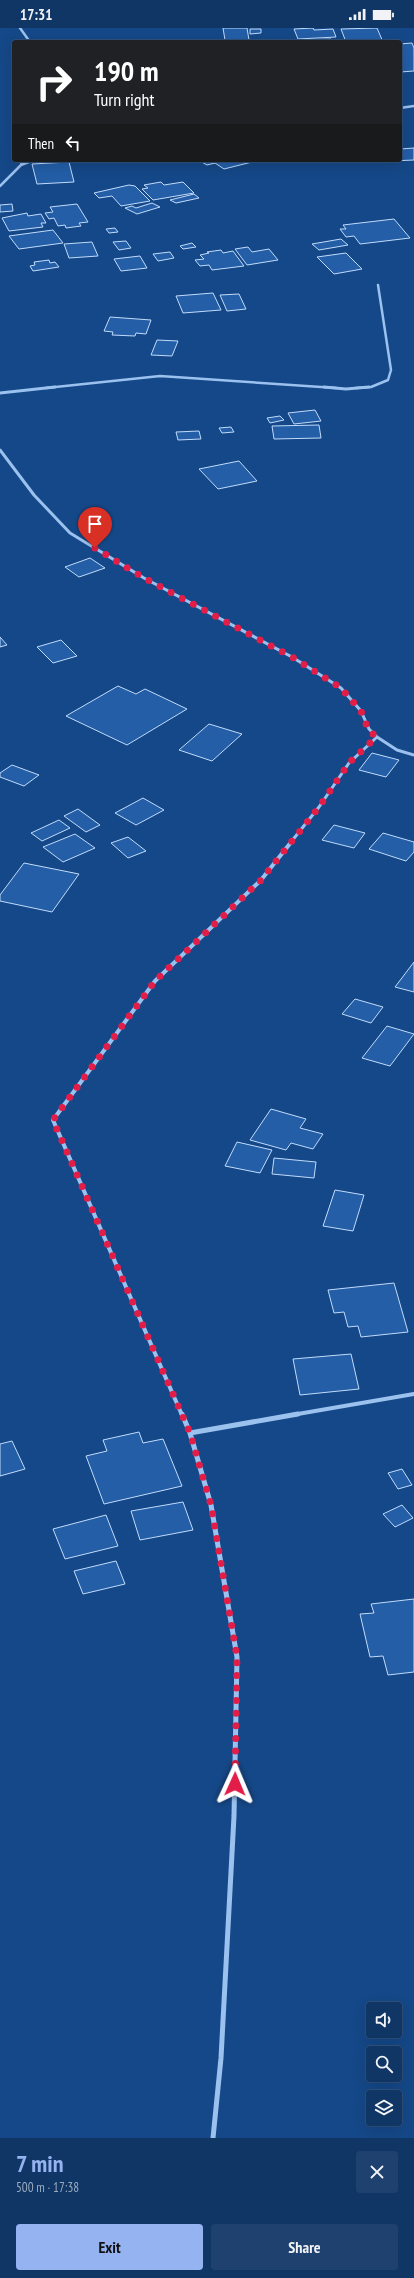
<!DOCTYPE html>
<html lang="en">
<head>
<meta charset="utf-8">
<style>
	:root { --surface:#103666; --page:#1e416f; --text:#f1f3f6; --muted:#9cabbf; --line:#30507a; --accent:#95b2f1 }
	body { margin:0; font-family:"PT Sans Narrow",sans-serif; background:var(--page); color:var(--text); height:100vh; display:flex; flex-direction:column; font-size:15px; white-space:nowrap }
	* { box-sizing:border-box; margin:0 }
	p { font-size:13px; color:var(--muted) }
	.icon { flex:none; width:22px; height:22px; fill:none; stroke:currentColor; stroke-width:2; stroke-linecap:round; stroke-linejoin:round }
	.map { position:relative; height:2110px; overflow:hidden }
	.panel { display:flex; flex-direction:column; background:var(--surface); flex:1 }
	.panel>* { flex:none }
	.top-card { position:absolute; left:12px; top:12px; width:390px; height:122px; border-radius:4px; box-shadow:0 4px 16px #0002,0 0 0 1px var(--line); background:#202124; color:#fff; overflow:hidden }
	.buttons { position:absolute; left:366px; top:1974px; display:grid; gap:8px }
	.buttons a { display:grid; place-items:center; width:36px; height:36px; border-radius:4px; background:var(--surface); box-shadow:0 4px 16px #0002,0 0 0 1px var(--line); font-size:20px }
	.pin { position:absolute; display:grid; place-items:center; width:34px; height:34px; color:#fff; margin:-41px -17px; border-radius:50% 50% 50% 0; rotate:-45deg; box-shadow:0 0 4px #0007 }
	.pin .icon { rotate:45deg }
	.me { position:absolute; width:44px; margin:-22px; rotate:1deg; stroke-linejoin:round; filter:drop-shadow(0 0 3px #0008) }
	.turn { display:flex; align-items:center; gap:14px; height:84px; padding:0 16px; font-size:18px }
	.turn .icon { width:52px; height:52px; stroke-width:2.5 }
	.turn b { display:block; font-size:28px; line-height:34px }
	.then { display:flex; align-items:center; height:38px; padding:0 16px; background:#0003; gap:8px; font-size:15px }
	.round { display:grid; place-items:center; flex:none; width:42px; height:42px; border-radius:4px; background:var(--page) }
	.overview { display:flex; align-items:center; justify-content:space-between; height:68px; padding:0 16px }
	h1 { font-size:24px; font-weight:600; line-height:30px; color:var(--accent) }
	.button { display:flex; gap:8px; margin-top:auto; padding:8px 16px }
	.button a { flex:1; height:46px; border-radius:4px; background:var(--accent); color:#111; font-size:16px; font-weight:600; line-height:46px; text-align:center }
	.button a+a { background:var(--page); color:var(--text) }
	.status { display:flex; justify-content:space-between; align-items:center; height:28px; padding:0 20px; background:var(--surface); direction:ltr }
	.status svg { height:11px; fill:currentColor }
	.map>svg:first-child { display:block }
</style>
</head>
<body>
<div class="status"><b>17:31</b><svg viewBox="0 0 49 12"><path d="M0 12V9h3v3zM5 12V6h3v6zM10 12V3h3v9zM15 12V0h3v12zM26 1h20v11H26zM47 4h2v5h-2z"/></svg></div>
<div class="map">
<svg width="414" height="2110" viewBox="0 0 414 2110">
	<rect width="100%" height="100%" fill="#154888"/>
	<path fill="#235ea7" stroke="#c1dbfb" d="M223,0H247L249,12H225Z
		M313,0L314,2L333,1L336,9L298,11L294,1Z
		M377,0L383,14H346L341,1Z
		M250,1H261V5L250,6Z
		M331,11L333,14H301L300,12Z
		M412,15L414,20V43L400,44V16Z
		M414,120V132L391,133V132H400V121Z
		M254,132L256,133L224,141L215,135L207,137L200,133Z
		M69,134L74,154L37,156L32,136Z
		M161,154L164,157L183,154L194,165L153,172L142,161L148,160L144,157Z
		M129,157L135,158L150,173L121,178L112,168L99,170L94,165Z
		M194,166L199,170L176,175L170,172Z
		M152,175L160,179L137,186L125,180L132,178L136,180Z
		M12,176L13,183L0,184V177Z
		M77,176L88,194L79,195L81,198L66,200L65,197L58,198L54,190L49,191L45,185L53,184L50,179Z
		M27,185L28,188L41,186L46,195H41L43,199L9,203L2,190Z
		M394,191L410,210L360,216L354,208L346,209L340,201H346L343,197Z
		M115,200L118,204L109,205L106,201Z
		M53,202L63,215L19,221L9,208Z
		M341,211L348,217L319,222L312,216Z
		M126,213L131,220L119,222L113,214Z
		M92,214L98,228L69,230L64,216Z
		M192,215L196,219L183,221L180,218Z
		M248,219L252,224L269,221L278,232L247,237L235,221Z
		M221,222L223,225L233,223L244,238L212,242L209,237L200,238L195,232L204,231L200,227L209,225L207,224Z
		M170,224L174,230L158,233L153,226Z
		M346,225L362,241L334,246L317,229Z
		M140,228L147,240L121,243L114,231Z
		M49,232L50,235L55,234L59,239L33,243L30,238L35,237L34,234Z
		M213,265L221,282L183,285L176,268Z
		M239,266L246,281L227,283L220,267Z
		M110,289L151,292L146,306L136,305L135,308L112,307L113,304L104,303Z
		M157,312L178,313L172,328L151,327Z
		M315,382L321,393L294,396L288,385Z
		M280,388L284,392L270,395L267,390Z
		M319,397L321,410L274,411L272,398Z
		M231,399L234,404L222,405L219,400Z
		M199,403L201,411L178,412L176,404Z
		M239,433L257,453L218,461L199,441Z
		M90,530L105,540L79,549L65,539Z
		M0,609L7,617L0,619Z
		M61,612L77,628L53,635L37,619Z
		M118,658L136,666L145,661L187,681L127,717L66,688Z
		M209,696L242,706L212,733L179,722Z
		M372,725L399,732L386,749L359,742Z
		M12,737L39,747L24,758L0,749V745Z
		M143,770L164,782L136,797L115,785Z
		M78,781L100,797L86,804L64,788Z
		M59,792L70,800L42,813L31,805Z
		M334,797L365,805L354,820L322,812Z
		M383,805L414,814V824L406,833L369,821Z
		M75,806L95,820L63,834L43,819Z
		M128,809L146,823L128,830L111,815Z
		M24,835L79,846L52,884L0,873V867Z
		M414,934V964L395,959Z
		M355,971L383,979L371,995L342,986Z
		M387,998L414,1006L390,1038L362,1030Z
		M271,1081L306,1091L300,1100L323,1106L313,1121L291,1115L286,1122L250,1112Z
		M237,1114L272,1122L260,1145L225,1138Z
		M274,1130L316,1134L314,1150L272,1146Z
		M335,1162L364,1167L353,1203L323,1198Z
		M394,1255L408,1304L361,1309L358,1298L348,1299L344,1284L334,1285L328,1262Z
		M351,1326L359,1361L300,1367L293,1331Z
		M139,1404L143,1415L163,1411L182,1458L104,1476L86,1428L107,1423L103,1412Z
		M12,1413L25,1441L0,1448V1416Z
		M402,1441L412,1457L398,1461L388,1445Z
		M183,1474L193,1502L140,1512L131,1483Z
		M402,1477L413,1490L395,1499L383,1486Z
		M106,1487L118,1518L65,1531L53,1501Z
		M116,1533L125,1556L83,1566L74,1543Z
		M414,1571V1644L388,1647L383,1628L370,1629L360,1586L374,1585L371,1576Z"/>
	<g fill="none" stroke-linecap="round" stroke-linejoin="round">
		<path stroke="#9bc1ef" stroke-width="2.5" d="M20,0L30,14
			M400,80L414,78
			M21,137L34,132
			M0,158L21,137L23,132
			M46,360L160,348L336,360
			M356,360L371,359L388,352L391,342L378,257"/>
		<path stroke="#9bc1ef" stroke-width="3" d="M324,359L346,361L369,359
			M0,365L55,359
			M0,422L34,467L70,505L144,550L292,629L341,660L361,683L369,701L377,709L397,722L414,727
			M291,814L319,779L349,735L377,709"/>
		<path stroke="#9bc1ef" stroke-width="4" d="M182,1387L53,1092L155,953L261,852L292,813
			M292,1387L414,1366"/>
		<path stroke="#9bc1ef" stroke-width="5" d="M182,1386L190,1405L211,1477L237,1629L234,1788L221,2030L213,2110
			M190,1405L298,1386"/>
	</g>
	<g fill="none" stroke-linecap="round" stroke-linejoin="round">
		<path stroke="#e11d48" stroke-width="7" stroke-dasharray="0 12.6" d="M95,520L144,550L292,629L341,660L361,683L368,701L376,709L349,735L319,779L261,852L155,953L53,1092L190,1405L211,1477L237,1629L235,1756"/>
	</g>
</svg>
<div class="buttons">
<a><svg class="icon" aria-label="sound" viewBox="0 0 24 24"><path d="M4 9h4l5-4v14l-5-4H4zM17 9q2 3 0 6"/></svg></a>
<a><svg class="icon" aria-label="search" viewBox="0 0 24 24"><circle cx="10" cy="10" r="6"/><path d="M15 15l6 6"/></svg></a>
<a><svg class="icon" aria-label="layers" viewBox="0 0 24 24"><path d="M12 4l9 5-9 5-9-5zM3 14l9 5 9-5"/></svg></a>
</div>
<div class="pin" style="left:95px;top:520px;background:#d93025"><svg class="icon" aria-label="arrive" viewBox="0 0 24 24"><path d="M6 21V4h12l-3 4 3 4H6"/></svg></div>
<svg class="me" style="left:235px;top:1756px" viewBox="-20 -20 40 40"><path d="M0-17L14 15 0 8-14 15z" fill="#e11d48" stroke="#fff" stroke-width="4"/></svg>
<div class="top-card">
<div class="turn"><svg class="icon" aria-label="right" viewBox="0 0 24 24"><path d="M7 20v-9h11M14 6l5 5-5 5"/></svg><div><b>190 m</b>Turn right</div></div>
<div class="then">Then<svg class="icon" aria-label="left" viewBox="0 0 24 24"><path d="M17 20v-9H6M10 6l-5 5 5 5"/></svg></div>
</div>
</div>
<section class="panel">
<div class="overview"><div><h1>7 min</h1><p>500 m · 17:38</p></div><a class="round"><svg class="icon" aria-label="close" viewBox="0 0 24 24"><path d="M6 6l12 12M18 6L6 18"/></svg></a></div>
<div class="button"><a>Exit</a><a>Share</a></div>
</section>
</body>
</html>
